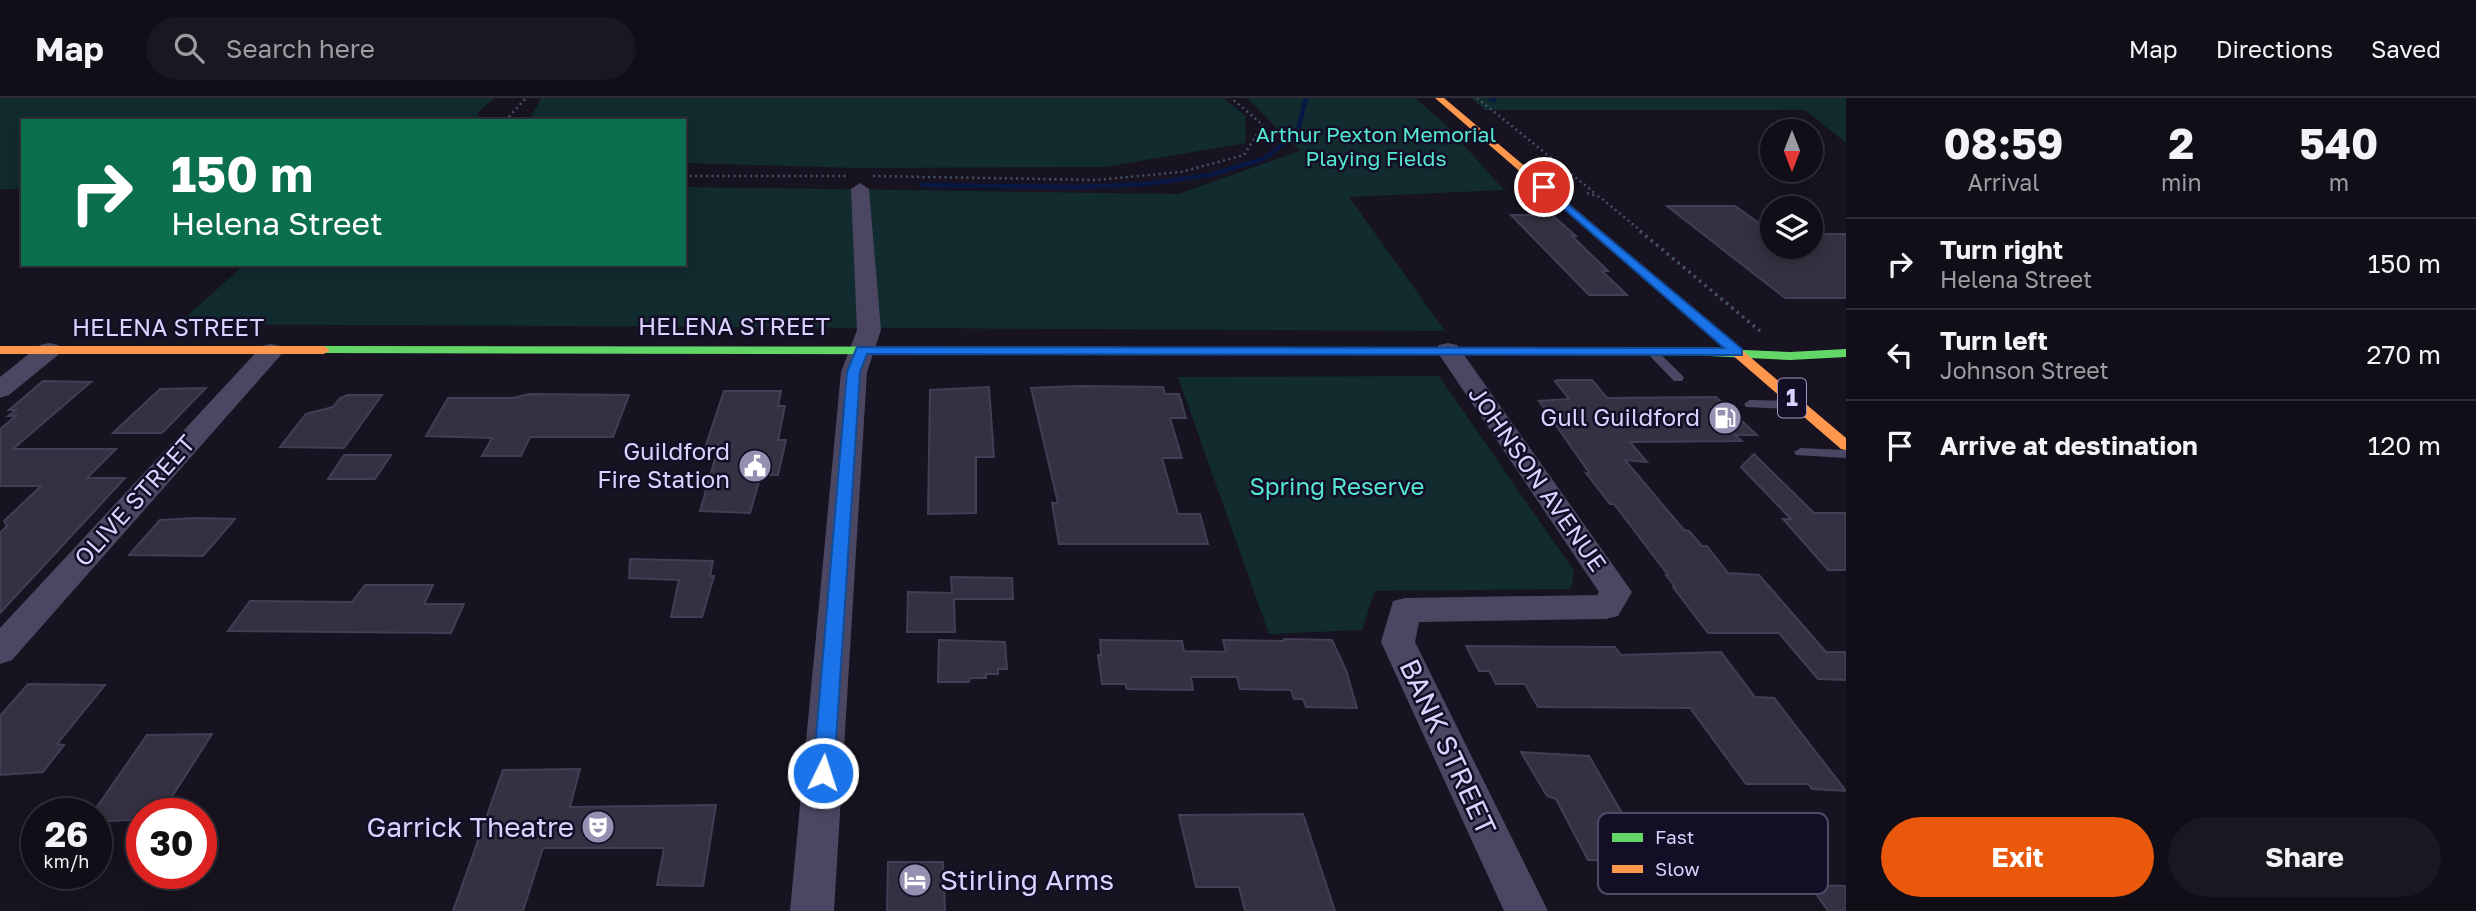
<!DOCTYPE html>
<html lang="en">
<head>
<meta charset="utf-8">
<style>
	:root { --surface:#110e18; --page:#1a1721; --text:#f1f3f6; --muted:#9c9ca2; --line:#302e37; --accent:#ea580c }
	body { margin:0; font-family:"Golos Text",sans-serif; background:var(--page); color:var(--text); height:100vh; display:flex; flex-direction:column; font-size:26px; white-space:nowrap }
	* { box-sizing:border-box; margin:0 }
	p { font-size:23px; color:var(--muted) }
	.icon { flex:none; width:38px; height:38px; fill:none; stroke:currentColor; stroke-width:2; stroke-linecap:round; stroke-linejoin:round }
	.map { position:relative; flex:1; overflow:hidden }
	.panel { display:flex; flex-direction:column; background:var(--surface); width:630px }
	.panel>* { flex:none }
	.banner { position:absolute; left:21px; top:21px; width:665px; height:147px; border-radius:0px; box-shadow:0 4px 18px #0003,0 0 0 2px var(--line); background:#0b6e4f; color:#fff; overflow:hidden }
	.needle { width:46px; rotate:180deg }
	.tools { position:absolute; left:1760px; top:21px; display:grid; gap:14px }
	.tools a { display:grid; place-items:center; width:63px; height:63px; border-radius:50%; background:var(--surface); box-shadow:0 4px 18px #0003,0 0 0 2px var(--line); font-size:35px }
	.speed { position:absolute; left:21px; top:700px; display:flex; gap:14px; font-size:35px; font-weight:700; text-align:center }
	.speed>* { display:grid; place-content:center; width:91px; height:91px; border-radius:50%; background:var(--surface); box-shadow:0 4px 18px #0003,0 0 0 2px var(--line); line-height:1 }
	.speed small { font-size:18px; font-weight:400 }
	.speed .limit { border:10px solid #d22; background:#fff; color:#111 }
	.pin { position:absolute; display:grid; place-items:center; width:60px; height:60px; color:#fff; margin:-30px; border:4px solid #fff; border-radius:50%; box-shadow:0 2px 7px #0007 }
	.me { position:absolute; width:77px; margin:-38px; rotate:4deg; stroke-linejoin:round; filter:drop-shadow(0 0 5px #0008) }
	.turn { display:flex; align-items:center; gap:24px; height:147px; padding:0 35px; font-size:32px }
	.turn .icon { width:91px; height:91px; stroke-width:2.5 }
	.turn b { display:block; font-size:49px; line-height:60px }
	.eta { display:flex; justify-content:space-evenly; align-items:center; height:119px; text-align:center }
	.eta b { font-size:42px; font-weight:700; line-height:49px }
	.action { display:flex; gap:14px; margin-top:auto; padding:14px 35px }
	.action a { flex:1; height:80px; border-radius:42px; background:var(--accent); color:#fff; font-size:28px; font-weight:700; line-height:80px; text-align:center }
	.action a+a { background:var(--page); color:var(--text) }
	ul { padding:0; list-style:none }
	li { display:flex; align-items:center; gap:21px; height:91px; padding:0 35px; border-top:2px solid var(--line) }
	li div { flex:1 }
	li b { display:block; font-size:26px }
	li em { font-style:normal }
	header { display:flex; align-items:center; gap:42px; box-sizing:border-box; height:98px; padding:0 35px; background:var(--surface); border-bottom:2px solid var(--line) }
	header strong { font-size:33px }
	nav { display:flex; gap:38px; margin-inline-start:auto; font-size:24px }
	.search { width:490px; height:63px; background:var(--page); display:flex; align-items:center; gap:18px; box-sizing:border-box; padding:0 24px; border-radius:38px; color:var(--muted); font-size:26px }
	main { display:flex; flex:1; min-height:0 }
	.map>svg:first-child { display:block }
</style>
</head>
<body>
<header>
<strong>Map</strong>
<div class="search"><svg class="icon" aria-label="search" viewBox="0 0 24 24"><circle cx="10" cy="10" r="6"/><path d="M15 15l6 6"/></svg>Search here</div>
<nav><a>Map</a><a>Directions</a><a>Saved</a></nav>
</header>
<main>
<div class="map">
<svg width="1846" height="813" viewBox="0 0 1846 813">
	<rect width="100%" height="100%" fill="#171320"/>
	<path fill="#112b2f" d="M0,0H495L478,14L479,23H23V91H0Z
		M541,0H1223L1245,17L1246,45L1104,69L857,70L684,65V23H529Z
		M1247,0H1415L1444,25L1504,92L1349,99L1445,233L178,226L245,166H684V89L1178,96L1300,53Z
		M1471,0H1846V45L1805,12H1485Z
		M1439,278L1574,473L1571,491L1375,493L1362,532L1269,536L1178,279Z"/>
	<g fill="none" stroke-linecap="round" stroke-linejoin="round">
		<path stroke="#081743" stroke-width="4.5" d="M1490,0L1494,2
			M922,87L1077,89L1146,86L1210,77L1263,61L1297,36L1306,0"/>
	</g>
	<path fill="#353142" stroke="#433d55" stroke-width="2" d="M1667,108H1735L1773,135V149H1811V136H1846V200H1785Z
		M1511,117H1552L1576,138H1572L1608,173H1602L1627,197H1589Z
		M1592,282L1607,300L1716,299L1757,337H1735L1742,343L1630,344L1647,364L1625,362L1684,432L1689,433L1702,448H1707L1728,475L1759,477L1826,554H1846V582L1818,581L1779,535H1708L1673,489H1675L1666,477H1668L1614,406H1610L1586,375L1590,376L1539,303L1569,301L1555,283L1557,282Z
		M43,283L91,284L13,351H116L87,380H125L0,515V435L7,428L4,423L41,388H0V331L16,318H8L16,312H9Z
		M1079,288L1163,289L1165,296H1179L1186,320H1170L1182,360H1162L1178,416H1200L1208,446H1059L1052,405H1058L1031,290Z
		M989,289L994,359H976V415L928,416L930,292Z
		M206,290L162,335H113L160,291Z
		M724,293H781L778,308H785L778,342H786L778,377H761L750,415L700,413L719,347H706Z
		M529,296L629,297L613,339H530L521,358H482L492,340L426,338L448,300H513Z
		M348,297H382L344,350L280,349L306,316L333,309L340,300Z
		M1754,356L1814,415H1846V472H1828L1783,421H1791L1741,369Z
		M344,357H391L375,381H328Z
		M196,420L235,421L203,458L129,457L160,422Z
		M630,461L713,463L710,478H714L702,519H671L679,482L629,480Z
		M951,479L1012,480L1013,501H954L955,534H907L908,494L952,495Z
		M365,487H433L424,506H464L451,535L228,533L250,503L352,504Z
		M1284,541L1332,542L1346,572L1357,610L1306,609L1303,601H1294L1291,592L1240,591L1237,579H1191L1193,592L1127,591L1125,586H1102L1098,557H1101L1100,542L1182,543L1184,553L1226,554L1223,542L1284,543Z
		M939,542L1005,544L1007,571H998V576H986V580H970L969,584H938Z
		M1466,548L1615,549L1621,557L1721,554L1755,599L1774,600L1846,693L1812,691L1808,686H1746L1690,610L1538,609L1525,586H1496L1489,573H1479Z
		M28,586L105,587L57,646L64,647L43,674L0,677V618Z
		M212,636L161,716H142V721L96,724V716H92L147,637Z
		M1521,654L1589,658L1626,722H1651L1676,764L1647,763L1649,768H1626L1600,767L1597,762H1588L1556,701L1547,698Z
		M580,671L570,709L716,707L703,788L657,787L664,750H543L523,813H453L503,672Z
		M1303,716L1335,813H1245L1239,789H1196L1179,717Z
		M888,764H943L945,813H887Z
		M1810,787L1846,788V813H1828Z"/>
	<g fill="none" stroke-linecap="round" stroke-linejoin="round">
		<path stroke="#465263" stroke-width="2.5" stroke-dasharray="2 3.5" stroke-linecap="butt" d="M1477,0L1596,96
			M505,23L526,0
			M684,78H846
			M873,78L1095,82L1181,74L1244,57L1263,27L1231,0
			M1587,95L1600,99L1642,134"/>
		<path stroke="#465263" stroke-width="3.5" stroke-dasharray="2.5 4.5" stroke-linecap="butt" d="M1640,133L1760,233"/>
		<path fill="#4b4762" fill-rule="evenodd" d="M1651,250L1655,251L1682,277L1684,280L1682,283H1674L1647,255L1645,253Z
			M1750,302L1794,303L1800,307L1794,311L1746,309L1744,306Z
			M1801,350L1846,352V360L1796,357L1794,354Z"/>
		<path fill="#4b4762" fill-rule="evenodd" d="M860,85L869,91L881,232L867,274L834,813H790L841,274L857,232L851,91Z
			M49,245L58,247L61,252L58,257L9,297L0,300V279L40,247Z
			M1448,245L1457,247L1632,494L1618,518L1606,521L1419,524L1415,544L1548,813H1504L1381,544L1393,503L1405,500L1597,497L1599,494L1436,252L1439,247Z
			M271,246L280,248L283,253L280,258L12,562L0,566V530L262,248Z"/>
		<path fill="#63d668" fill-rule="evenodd" d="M324,248L1225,249L1231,253L1225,257L319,255L318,252Z
			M1673,249L1790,254L1846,251V259L1790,262L1668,256V250Z"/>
		<path fill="#ff974d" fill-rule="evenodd" d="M1435,0H1444L1846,340V352L1841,351Z
			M0,248H324L330,252L324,256H0Z
			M1225,249H1673L1679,253L1673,257L1220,256V250Z"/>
	</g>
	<path fill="#1a73e8" stroke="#114b97" stroke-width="2" d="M1544,86L1742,251V257L867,256L860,274L834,675L831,682L823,684L816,682L813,675L847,274L857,249L1724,250L1541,91Z"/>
	<defs>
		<symbol id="fuel-disc" viewBox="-11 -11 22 22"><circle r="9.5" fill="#968fb1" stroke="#140d26"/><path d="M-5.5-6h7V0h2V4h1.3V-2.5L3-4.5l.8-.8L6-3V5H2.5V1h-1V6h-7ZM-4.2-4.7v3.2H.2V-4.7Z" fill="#fff"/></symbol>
		<symbol id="civic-disc" viewBox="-11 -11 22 22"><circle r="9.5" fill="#968fb1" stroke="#140d26"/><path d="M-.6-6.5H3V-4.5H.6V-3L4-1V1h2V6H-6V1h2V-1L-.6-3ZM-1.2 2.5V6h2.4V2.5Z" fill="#fff"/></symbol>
		<symbol id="theatre-disc" viewBox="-11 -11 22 22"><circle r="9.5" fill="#968fb1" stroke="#140d26"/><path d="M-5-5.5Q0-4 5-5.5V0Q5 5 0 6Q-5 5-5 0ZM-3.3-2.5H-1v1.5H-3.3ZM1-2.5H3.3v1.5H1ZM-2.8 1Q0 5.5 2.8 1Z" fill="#fff"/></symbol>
		<symbol id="hotel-disc" viewBox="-11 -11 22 22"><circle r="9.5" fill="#968fb1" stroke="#140d26"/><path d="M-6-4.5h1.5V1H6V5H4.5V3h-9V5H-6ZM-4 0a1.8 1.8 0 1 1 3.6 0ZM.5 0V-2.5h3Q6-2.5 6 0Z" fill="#fff"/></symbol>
	</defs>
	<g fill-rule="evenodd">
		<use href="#fuel-disc" x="1706" y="301" width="38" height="38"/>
		<use href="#civic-disc" x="736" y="349" width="38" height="38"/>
		<use href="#theatre-disc" x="579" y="710" width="38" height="38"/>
		<use href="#hotel-disc" x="896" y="763" width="38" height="38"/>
	</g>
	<g text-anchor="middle" stroke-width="5" stroke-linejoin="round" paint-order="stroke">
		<g font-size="21" fill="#55e8d1" stroke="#140d26">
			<text x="1376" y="44">Arthur Pexton Memorial<tspan x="1376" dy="24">Playing Fields</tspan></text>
		</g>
		<rect fill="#140d26" stroke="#9f97be" stroke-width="2" x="1778" y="280.5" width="28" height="39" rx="5"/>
		<g font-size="23" font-weight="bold" fill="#dbd2ff">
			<text x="1792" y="308">1</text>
		</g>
		<g font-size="24" fill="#dbd2ff" stroke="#140d26">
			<text x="734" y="237">HELENA STREET</text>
			<text x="168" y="238">HELENA STREET</text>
			<text transform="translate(1537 381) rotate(55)" y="8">JOHNSON AVENUE</text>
			<text transform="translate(135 403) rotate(-48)" y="8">OLIVE STREET</text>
		</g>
		<g font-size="24" fill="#dbd2ff" stroke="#140d26" text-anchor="end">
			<text x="1700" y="328">Gull Guildford</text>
			<text x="730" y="362">Guildford<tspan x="730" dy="28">Fire Station</tspan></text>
		</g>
		<g font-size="24" fill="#55e8d1" stroke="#140d26">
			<text x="1337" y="397">Spring Reserve</text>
		</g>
		<g font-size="28" fill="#dbd2ff" stroke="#140d26">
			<text transform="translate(1448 649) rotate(65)" y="10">BANK STREET</text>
		</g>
		<g font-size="28" fill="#dbd2ff" stroke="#140d26" text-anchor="end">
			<text x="574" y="739">Garrick Theatre</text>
			<text x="940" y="792" text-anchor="start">Stirling Arms</text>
		</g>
	</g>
	<rect x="1598" y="715" width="230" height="81" rx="10" fill="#140d26" stroke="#504867" stroke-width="2"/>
	<rect x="1612" y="735" width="31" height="9" fill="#63d668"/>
	<rect x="1612" y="767" width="31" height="8" fill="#ff974d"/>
	<g font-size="19" fill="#dbd2ff">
		<text x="1655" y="746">Fast</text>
		<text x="1655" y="778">Slow</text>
	</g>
</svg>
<div class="tools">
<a><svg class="needle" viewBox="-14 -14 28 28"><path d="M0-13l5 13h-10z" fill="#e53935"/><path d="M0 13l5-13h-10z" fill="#9c9ca2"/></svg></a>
<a><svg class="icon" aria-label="layers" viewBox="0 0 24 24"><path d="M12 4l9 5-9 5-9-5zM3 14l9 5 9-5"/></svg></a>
</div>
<div class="speed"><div>26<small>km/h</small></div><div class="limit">30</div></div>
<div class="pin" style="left:1544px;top:89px;background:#d93025"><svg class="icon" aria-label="arrive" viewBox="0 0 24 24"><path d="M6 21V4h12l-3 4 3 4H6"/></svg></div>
<svg class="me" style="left:823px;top:675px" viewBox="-20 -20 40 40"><circle r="17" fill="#1a73e8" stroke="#fff" stroke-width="3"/><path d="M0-11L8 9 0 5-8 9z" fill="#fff"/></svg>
<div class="banner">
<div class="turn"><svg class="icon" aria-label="right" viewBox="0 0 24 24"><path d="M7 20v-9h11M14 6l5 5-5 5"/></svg><div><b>150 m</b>Helena Street</div></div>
</div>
</div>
<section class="panel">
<div class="eta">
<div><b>08:59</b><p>Arrival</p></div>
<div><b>2</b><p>min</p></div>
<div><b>540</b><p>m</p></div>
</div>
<ul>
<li><svg class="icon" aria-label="right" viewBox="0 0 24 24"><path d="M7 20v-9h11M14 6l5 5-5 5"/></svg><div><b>Turn right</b><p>Helena Street</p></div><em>150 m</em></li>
<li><svg class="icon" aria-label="left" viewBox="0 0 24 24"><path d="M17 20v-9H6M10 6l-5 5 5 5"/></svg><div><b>Turn left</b><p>Johnson Street</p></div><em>270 m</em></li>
<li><svg class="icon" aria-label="arrive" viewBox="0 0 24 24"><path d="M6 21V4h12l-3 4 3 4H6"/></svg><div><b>Arrive at destination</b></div><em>120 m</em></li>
</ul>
<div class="action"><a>Exit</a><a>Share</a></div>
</section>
</main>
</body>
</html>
